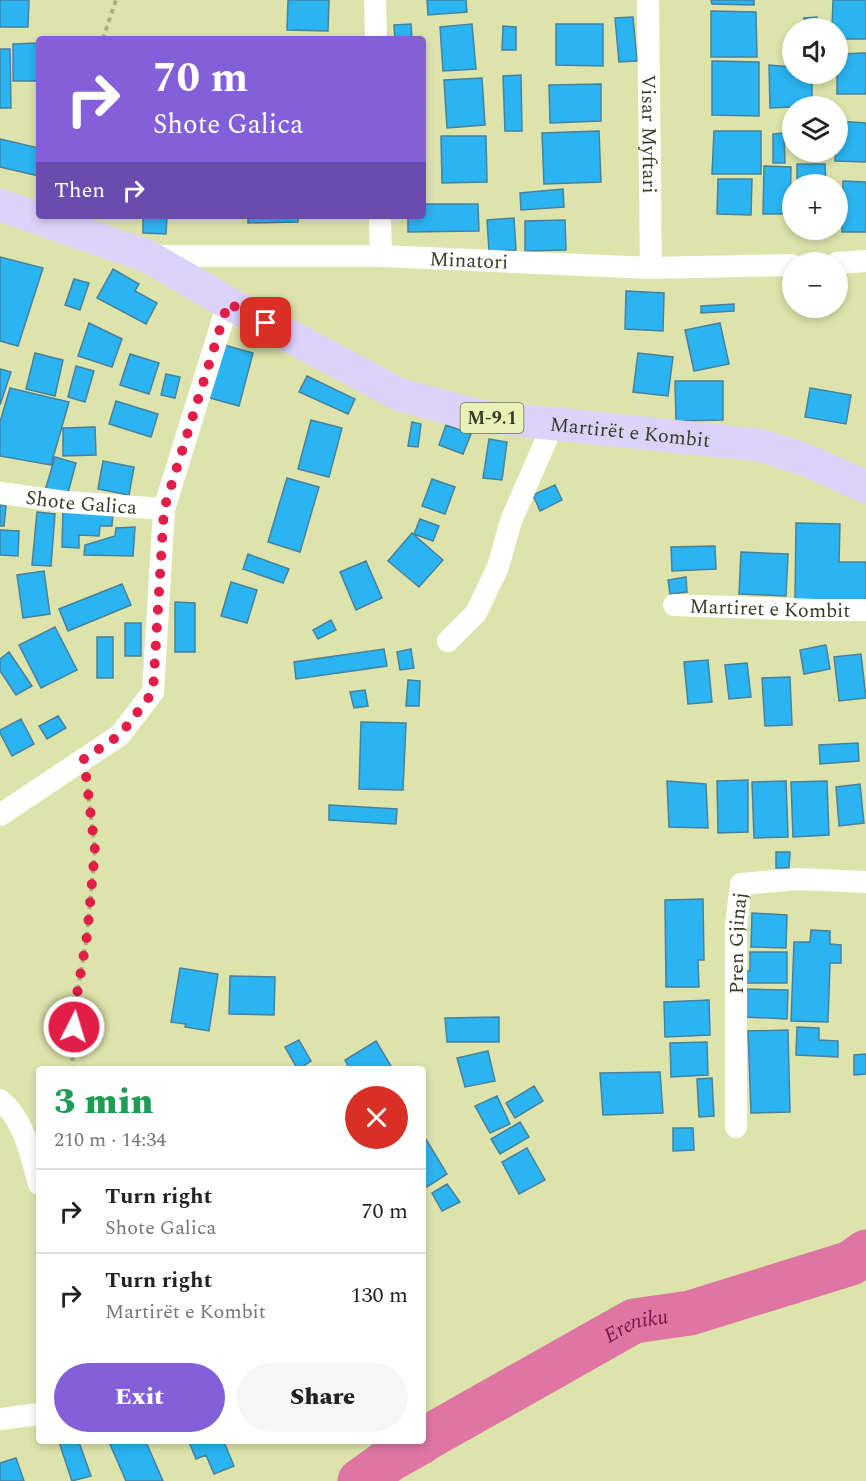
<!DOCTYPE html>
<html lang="en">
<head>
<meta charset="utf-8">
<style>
	:root { --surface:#fff; --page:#f6f6f6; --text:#222; --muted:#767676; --line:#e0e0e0; --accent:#845fda }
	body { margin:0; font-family:Spectral,serif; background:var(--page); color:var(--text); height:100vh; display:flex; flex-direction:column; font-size:22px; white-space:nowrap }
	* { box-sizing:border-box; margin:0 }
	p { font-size:20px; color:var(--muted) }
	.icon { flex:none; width:33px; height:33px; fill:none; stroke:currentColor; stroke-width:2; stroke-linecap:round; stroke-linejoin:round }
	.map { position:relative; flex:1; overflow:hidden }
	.sheet { position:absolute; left:36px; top:1066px; width:390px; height:378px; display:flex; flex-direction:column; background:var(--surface); border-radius:6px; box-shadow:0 3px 9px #0003 }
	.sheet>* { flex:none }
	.top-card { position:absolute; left:36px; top:36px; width:390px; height:183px; border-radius:6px; box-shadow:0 3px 9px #0003; background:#845fda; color:#fff; overflow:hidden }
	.buttons { position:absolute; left:782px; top:18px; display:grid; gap:12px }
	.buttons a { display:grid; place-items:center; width:66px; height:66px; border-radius:50%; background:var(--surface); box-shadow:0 3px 9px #0003; font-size:30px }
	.pin { position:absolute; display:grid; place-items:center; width:51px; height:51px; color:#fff; margin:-26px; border-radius:12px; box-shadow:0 3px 9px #0006 }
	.me { position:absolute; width:66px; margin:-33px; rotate:5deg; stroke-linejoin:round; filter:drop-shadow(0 0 4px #0008) }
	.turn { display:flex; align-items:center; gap:21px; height:126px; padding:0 18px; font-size:27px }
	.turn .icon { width:78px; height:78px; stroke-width:2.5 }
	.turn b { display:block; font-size:42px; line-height:51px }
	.then { display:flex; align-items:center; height:57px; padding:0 18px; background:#0003; gap:12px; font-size:22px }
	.round { display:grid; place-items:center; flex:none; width:63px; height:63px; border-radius:32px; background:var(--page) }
	.headline { display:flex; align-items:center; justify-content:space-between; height:102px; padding:0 18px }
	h1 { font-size:36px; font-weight:800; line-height:45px; color:#1e9e55 }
	.cta { display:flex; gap:12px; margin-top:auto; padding:12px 18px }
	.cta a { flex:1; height:69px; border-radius:36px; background:var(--accent); color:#fff; font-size:24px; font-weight:800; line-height:69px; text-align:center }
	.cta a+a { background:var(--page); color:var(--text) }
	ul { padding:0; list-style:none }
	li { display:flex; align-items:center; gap:18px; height:84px; padding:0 18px; border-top:2px solid var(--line) }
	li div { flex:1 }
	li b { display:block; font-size:22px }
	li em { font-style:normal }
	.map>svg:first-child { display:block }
</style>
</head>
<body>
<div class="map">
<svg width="866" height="1481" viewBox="0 0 866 1481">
	<rect width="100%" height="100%" fill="#dde4ab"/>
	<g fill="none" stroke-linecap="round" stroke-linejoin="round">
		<g stroke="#df75a3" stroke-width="45">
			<path id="s1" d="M423,1440L634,1321L690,1313L851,1263L866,1252"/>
			<path d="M360,1481L392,1458L421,1442"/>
		</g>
	</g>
	<path fill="#2ab4f1" stroke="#49809e" stroke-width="1.5" d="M0,0H29L28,27H0Z
		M288,0H329L328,31L287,30Z
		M427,0H466L467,12L428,15Z
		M711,0H754V5L712,4Z
		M833,0H866V39H837V28H832Z
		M711,11L756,12L757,57H711Z
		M633,17L637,61L619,62L615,18Z
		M817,17V28H804V18Z
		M411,24L412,39H395L394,25Z
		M472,24L476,69L443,71L440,27Z
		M556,24H603V66L556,65Z
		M503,26L516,27V50H502Z
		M39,43V81H13V44Z
		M0,49H10L11,108H0Z
		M866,53V94H837V54Z
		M712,61L759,62V116L712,115Z
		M769,65L792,67V74H812V106L770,108Z
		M521,75L522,131H505L503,76Z
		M482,78L485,125L447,128L444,80Z
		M601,84V121L550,123L549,85Z
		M837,121L866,123V162L835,161V152H837Z
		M599,131L601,182L544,184L542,133Z
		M714,131H761V174H712Z
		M784,133L785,163H773V134Z
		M441,136H486L487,182L442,183Z
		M0,139L39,148V176L0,167Z
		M797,164H825L826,184H797Z
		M764,166L791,167L790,214H763Z
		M718,179H752L751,215L717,214Z
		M843,181L866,182V232H842Z
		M563,189L564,207L521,210L520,193Z
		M423,204H478L479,231L408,232V216H423Z
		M143,216H167L166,234L143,233Z
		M248,216H298V222L248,223Z
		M514,218L516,250L489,251L487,220Z
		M565,220L566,250L525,251V221Z
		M0,257L43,268L18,346L0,341Z
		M113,269L139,284L135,291L157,303L146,324L97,298Z
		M74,279L89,283L80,310L65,305Z
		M626,291L664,293L663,331L625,329Z
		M734,304V311L701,313V306Z
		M89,323L122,339L112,367L78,356Z
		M720,323L729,364L694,371L685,330Z
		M221,344L253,353L239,406L206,397Z
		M35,353L63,360L55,396L26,389Z
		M638,353L673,357L668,396L633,392Z
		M130,354L159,363L149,394L120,385Z
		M76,366L94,371L85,402L68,397Z
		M0,369L11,372L0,405Z
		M166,374L180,377L175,398L161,395Z
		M307,376L355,399L348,414L299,392Z
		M675,381H723V420L676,421Z
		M10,388L69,402L51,465L0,456V422Z
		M810,388L851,395L846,424L805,417Z
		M116,401L158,414L151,437L109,424Z
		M311,420L342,428L329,477L298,469Z
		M412,422L421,424L418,447L408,446Z
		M446,425L471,434L463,454L439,445Z
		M95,427L96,455L63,456V428Z
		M489,439L507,442L502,480L483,478Z
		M55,457L76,463L66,500L44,494Z
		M103,461L134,467L129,495L98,489Z
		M287,478L319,487L300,552L268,542Z
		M432,479L455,487L445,514L422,506Z
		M555,485L562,500L540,511L533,495Z
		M0,505L6,506L4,526H0Z
		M63,507L113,509L112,526H100L99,536L79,535V548L62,547Z
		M37,512L55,514L51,566L32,565Z
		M420,519L439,526L433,541L414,534Z
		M796,523L840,524L839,562H866V601L795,600Z
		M135,527L133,556L84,555L85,545L115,536L116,528Z
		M0,530L19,531L18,556L0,555Z
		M412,533L443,560L419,587L388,561Z
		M715,546L716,569L672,571L671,547Z
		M741,552L788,554L786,596L739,594Z
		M248,554L289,569L283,583L243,569Z
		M366,561L382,598L356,610L340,572Z
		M44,571L50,614L23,618L17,575Z
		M686,577L687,592L670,594L668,580Z
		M231,582L257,590L247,623L221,616Z
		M122,584L131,605L68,631L59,609Z
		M175,602L195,603V652H175Z
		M331,620L336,630L318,639L313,630Z
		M125,623H141V656H125Z
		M55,627L77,670L41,688L19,645Z
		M97,637H113V678H97Z
		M826,645L830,669L804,674L800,650Z
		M384,649L387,666L296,679L294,662Z
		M411,649L414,668L400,670L397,652Z
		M9,652L32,686L16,695L0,671V659Z
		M861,654L866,698L839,701L834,657Z
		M708,660L712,702L688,704L684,662Z
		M747,663L751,697L729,699L725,665Z
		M790,677L792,725L765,726L762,678Z
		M408,680L420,681L419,706H406Z
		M365,690L368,706L354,708L350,692Z
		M58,716L66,728L47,739L39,726Z
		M21,719L34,744L12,756L0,733V730Z
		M361,722L406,723L403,790L359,789Z
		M858,743L859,761L820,764L819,745Z
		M748,780V832L718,833L717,781Z
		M667,781L706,784L708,828L669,827Z
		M786,781L788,837L754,838L752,782Z
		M827,781L829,835L793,837L791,782Z
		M860,784L864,823L839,826L836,787Z
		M329,805L397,809L396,824L329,820Z
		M776,852H790L789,868H776Z
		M703,899L704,960H698L699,987H666L665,900Z
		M752,913L787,915L786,948L751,947Z
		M811,930L830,931V944L841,945V963H830L828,1022L791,1021L794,942H810Z
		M750,952H787V983H746L743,971H750Z
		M180,968L218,974L209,1031L185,1027L186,1024L171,1022Z
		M230,976L275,977L274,1015L229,1014Z
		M745,989L788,990L787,1019L744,1017Z
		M709,1000L710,1035L665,1037L664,1002Z
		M499,1017V1042H447L445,1018Z
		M797,1027L819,1028V1040L838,1041V1057L796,1055Z
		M788,1030L790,1112L751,1113L748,1031Z
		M299,1040L311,1061L298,1070L285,1047Z
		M376,1041L391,1066L385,1070H350L345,1060Z
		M707,1042L708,1075L671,1077L670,1043Z
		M488,1051L495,1081L465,1087L457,1058Z
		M866,1054V1074L854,1075V1055Z
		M660,1072L663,1113L603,1115L600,1073Z
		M712,1078L714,1116L699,1117L697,1079Z
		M534,1086L543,1101L515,1118L506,1103Z
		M497,1096L510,1124L490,1133L475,1106Z
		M520,1122L529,1137L500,1154L491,1139Z
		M673,1128H693L694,1150L673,1151Z
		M424,1136L447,1174L427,1187L423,1181Z
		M527,1148L545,1180L519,1194L502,1162Z
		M447,1184L460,1202L442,1211L432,1193Z
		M59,1442H79L91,1476L72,1481Z
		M109,1442H146L163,1481H126Z
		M189,1442H224L234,1466L214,1474L206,1455L196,1459Z
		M16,1458L24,1481H0V1463Z"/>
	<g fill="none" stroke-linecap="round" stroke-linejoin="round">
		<path stroke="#aaaf81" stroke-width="4" stroke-dasharray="4.5 4.5" stroke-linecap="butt" d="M103,39L116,0
			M72,1070L75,1006L87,936L95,850L87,784"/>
		<g stroke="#fff" stroke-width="22">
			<path d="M375,0L376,39"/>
			<path id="s2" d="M648,0L651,268"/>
			<path d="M380,216L381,256"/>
			<path id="s3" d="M148,256H381L651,268L792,265"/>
			<path d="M837,263L866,261"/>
			<path id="s4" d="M0,493L66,502L164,509"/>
			<path id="s5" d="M674,605L815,610H866"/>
			<path d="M448,641L476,613L498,567L511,521L553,424"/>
			<path d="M0,815L120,735L153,692L164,509L228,303"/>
			<path d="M0,1100C24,1119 31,1155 39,1184"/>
			<path id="s6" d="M736,1127V926L741,884L798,879L866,882"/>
			<path d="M0,1419L39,1414"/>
		</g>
		<path stroke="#dbd3fa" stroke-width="33" id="s7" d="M0,205L147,256L228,303L398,394L478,416L759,445L806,460L866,487"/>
	</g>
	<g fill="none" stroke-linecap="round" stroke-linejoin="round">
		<path stroke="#e11d48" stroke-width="10" stroke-dasharray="0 18" d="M74,1027L75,1006L87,936L95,850L84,759L120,735L153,692L164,509L228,303L266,323"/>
	</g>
	<g text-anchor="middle" stroke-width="4.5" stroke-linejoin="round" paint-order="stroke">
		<rect fill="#eaf1b8" stroke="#6d7250" stroke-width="1.5" x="460.5" y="403" width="63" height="30" rx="4.5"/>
		<g font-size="18" font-weight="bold" fill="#383b24">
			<text x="492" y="424">M-9.1</text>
		</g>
		<g font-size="20" fill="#383b24" stroke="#eaf1b8">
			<text dy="7" stroke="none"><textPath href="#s2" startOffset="134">Visar Myftari</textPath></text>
			<text dy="7" stroke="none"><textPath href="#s3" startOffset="321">Minatori</textPath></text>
			<text dy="7" stroke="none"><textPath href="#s7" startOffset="678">Martirët e Kombit</textPath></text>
			<text dy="7" stroke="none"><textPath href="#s4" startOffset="82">Shote Galica</textPath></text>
			<text dy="7" stroke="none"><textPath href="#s5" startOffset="96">Martiret e Kombit</textPath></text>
			<text dy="7" stroke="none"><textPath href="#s6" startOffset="184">Pren Gjinaj</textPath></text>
		</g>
		<g font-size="21" font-style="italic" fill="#751548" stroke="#eaf1b8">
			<text dy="7" stroke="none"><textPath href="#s1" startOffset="243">Ereniku</textPath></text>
		</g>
	</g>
</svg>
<div class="buttons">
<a><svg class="icon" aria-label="sound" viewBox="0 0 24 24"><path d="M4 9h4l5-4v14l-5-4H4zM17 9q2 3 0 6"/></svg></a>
<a><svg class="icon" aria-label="layers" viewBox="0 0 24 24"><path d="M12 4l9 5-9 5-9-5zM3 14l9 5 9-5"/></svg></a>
<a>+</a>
<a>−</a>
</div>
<div class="pin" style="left:266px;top:323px;background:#d93025"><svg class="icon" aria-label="arrive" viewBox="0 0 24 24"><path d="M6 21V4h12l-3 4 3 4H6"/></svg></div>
<svg class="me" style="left:74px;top:1027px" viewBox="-20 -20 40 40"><circle r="17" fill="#e11d48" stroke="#fff" stroke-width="3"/><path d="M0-11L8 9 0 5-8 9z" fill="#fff"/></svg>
<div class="top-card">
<div class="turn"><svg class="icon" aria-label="right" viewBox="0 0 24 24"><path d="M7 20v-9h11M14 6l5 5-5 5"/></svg><div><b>70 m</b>Shote Galica</div></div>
<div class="then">Then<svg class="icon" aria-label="right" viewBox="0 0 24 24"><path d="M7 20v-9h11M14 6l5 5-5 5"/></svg></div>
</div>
<section class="sheet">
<div class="headline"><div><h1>3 min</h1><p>210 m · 14:34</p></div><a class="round" style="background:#d93025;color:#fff"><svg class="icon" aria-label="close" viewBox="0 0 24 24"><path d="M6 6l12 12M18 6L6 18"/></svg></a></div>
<ul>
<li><svg class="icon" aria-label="right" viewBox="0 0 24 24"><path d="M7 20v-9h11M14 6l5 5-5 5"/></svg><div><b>Turn right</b><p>Shote Galica</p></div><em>70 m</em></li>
<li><svg class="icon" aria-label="right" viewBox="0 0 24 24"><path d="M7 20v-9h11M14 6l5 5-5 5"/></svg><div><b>Turn right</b><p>Martirët e Kombit</p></div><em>130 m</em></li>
</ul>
<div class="cta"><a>Exit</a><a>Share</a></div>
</section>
</div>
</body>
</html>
